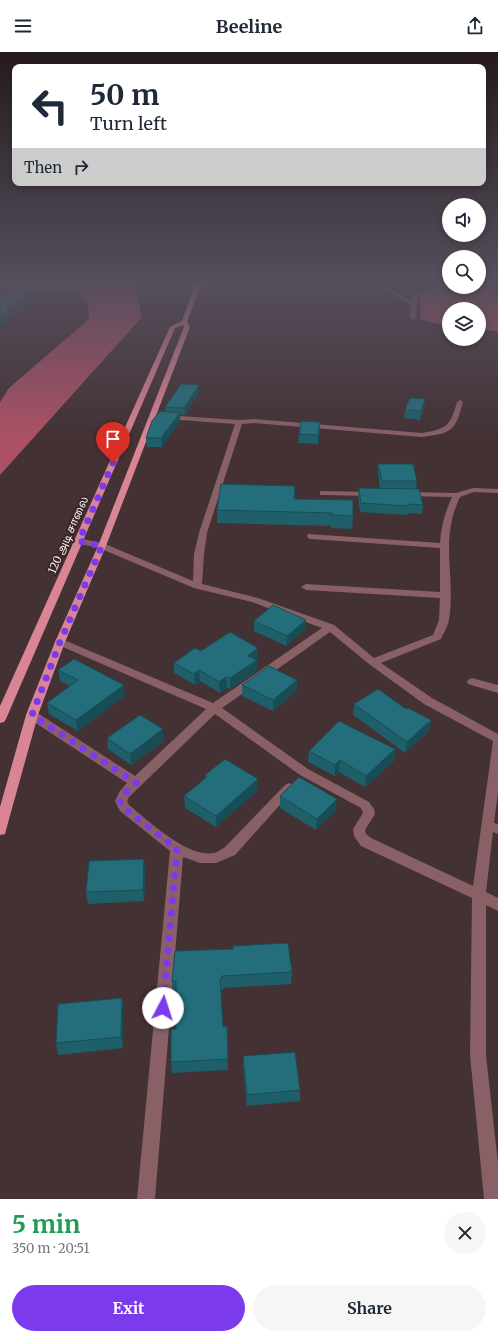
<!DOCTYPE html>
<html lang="en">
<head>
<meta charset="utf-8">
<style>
	:root { --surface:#fff; --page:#f6f6f7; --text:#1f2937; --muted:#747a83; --accent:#7c3aed }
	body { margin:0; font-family:Merriweather,"Noto Sans Tamil",serif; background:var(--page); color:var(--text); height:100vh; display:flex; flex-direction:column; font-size:15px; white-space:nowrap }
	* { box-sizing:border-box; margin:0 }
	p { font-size:13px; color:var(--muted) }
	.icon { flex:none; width:22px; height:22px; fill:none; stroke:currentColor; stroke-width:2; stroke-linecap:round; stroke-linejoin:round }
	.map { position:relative; height:1147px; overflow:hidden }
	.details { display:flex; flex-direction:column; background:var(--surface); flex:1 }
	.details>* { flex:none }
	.hud { position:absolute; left:12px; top:12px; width:474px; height:122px; border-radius:8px; box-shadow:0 2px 6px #0003; background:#fff; color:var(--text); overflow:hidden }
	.tools { position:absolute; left:442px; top:146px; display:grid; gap:8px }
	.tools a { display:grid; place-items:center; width:44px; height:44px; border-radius:50%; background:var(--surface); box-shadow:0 2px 6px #0003; font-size:20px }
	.pin { position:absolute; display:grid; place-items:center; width:34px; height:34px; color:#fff; margin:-41px -17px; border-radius:50% 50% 50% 0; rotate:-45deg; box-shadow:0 0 4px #0007 }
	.pin .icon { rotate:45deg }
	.me { position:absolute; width:44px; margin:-22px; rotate:5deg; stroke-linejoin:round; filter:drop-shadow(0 0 3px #0008) }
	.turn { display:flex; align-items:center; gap:14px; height:84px; padding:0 12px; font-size:18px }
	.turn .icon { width:52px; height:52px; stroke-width:2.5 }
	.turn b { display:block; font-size:28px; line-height:34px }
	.then { display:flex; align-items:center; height:38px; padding:0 12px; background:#0003; gap:8px; font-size:15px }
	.round { display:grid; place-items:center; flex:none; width:42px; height:42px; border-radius:21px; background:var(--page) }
	.overview { display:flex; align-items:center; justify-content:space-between; height:68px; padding:0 12px }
	h1 { font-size:24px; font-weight:700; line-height:30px; color:#1e9e55 }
	.cta { display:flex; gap:8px; margin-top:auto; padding:8px 12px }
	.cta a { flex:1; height:46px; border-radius:24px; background:var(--accent); color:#fff; font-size:16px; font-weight:700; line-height:46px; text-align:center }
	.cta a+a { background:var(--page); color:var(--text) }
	header { display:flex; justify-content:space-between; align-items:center; height:52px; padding:0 12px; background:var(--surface); font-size:18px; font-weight:700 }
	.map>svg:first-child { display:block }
</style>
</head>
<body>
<header><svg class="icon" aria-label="menu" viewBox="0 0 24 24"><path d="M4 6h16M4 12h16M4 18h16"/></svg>Beeline<svg class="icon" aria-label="share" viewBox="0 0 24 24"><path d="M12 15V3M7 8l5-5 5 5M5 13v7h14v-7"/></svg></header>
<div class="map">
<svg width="498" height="1147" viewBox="0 0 498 1147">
	<rect width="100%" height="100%" fill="#433134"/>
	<path fill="#ad5165" d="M479,227H498V279L479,278V257H449V274L421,268L420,244L449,234L479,235Z
		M132,228L134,230L142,265L0,423V350L9,336L89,267L88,252L77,240L23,239L28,233Z"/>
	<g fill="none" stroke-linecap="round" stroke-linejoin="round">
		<path fill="#ad5165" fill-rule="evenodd" d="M146,227H227L223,230L112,234L108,231L112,228Z
			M50,231L54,234L53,236L0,239V233Z"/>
		<path fill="#896066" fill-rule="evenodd" d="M368,227H375L411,249L412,243L449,230V234L417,245L416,266L413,268L410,266L411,253Z
			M24,230L29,231L20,241L0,253V249L16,239Z
			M460,348L463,350C455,380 452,381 422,385L254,371L242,372L207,481L204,502L202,532L258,546L334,573L374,606L433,583L439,568L440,546L306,538L301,535L306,532L440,540V496L311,487L308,486L307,484L308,482L440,491C441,475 445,460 452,445L407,444L403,442L404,440L456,441L473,436L498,437V441L474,440L460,445C439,489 456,524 449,568C448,574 444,580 442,585L441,587L381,611L432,646L498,682V740L494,771L498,772V782L493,780L486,840L498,846V859L486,853V1003L498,1111V1147H484L470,1003L472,846L361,794L354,784L353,777L363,761L361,756L300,723L215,662L129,745L127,749L129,753C149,769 187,806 214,801C218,800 222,797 225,795L285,733L289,731L293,733L295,736L235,803L216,811H200L183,805L155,1147H137L170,799L120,759L115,749L120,739L127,731L28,666L26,663L28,660H36L135,724L206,657L56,592L55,590L56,588H64L213,651L322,576L252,550L194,536L99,496L76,491L75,489L79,486L105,492L193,529L194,502L199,481L235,372L167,367L163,365L164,363L239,368L254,367L422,381C447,377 450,374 457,350ZM330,580L369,612L424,652L493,689L473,834L371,786L366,782L365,778L375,762L374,757L369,750L308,717L222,656Z
			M320,439L371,440L375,442L371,444L323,443H320Z
			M472,626L498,633V641L468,632L467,630L468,628Z"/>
		<path fill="#d98595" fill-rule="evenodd" d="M77,227H119L116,229L0,234V230Z
			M192,227H198L197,234L200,233L202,227H208L204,235L199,237L187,270L190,275L106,494L65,590L38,663L6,778L5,782L0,783V755L26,663L55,590L98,494L184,275L183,273L175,276L6,667L4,670L0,671V654L170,275L182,269L194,236L191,234Z"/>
	</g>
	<path fill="#1f5f6a" d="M199,340L185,363L180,362V369L162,395H147L146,386L165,360V355Z
		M425,347L424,356L420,368L404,366L405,358Z
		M320,379L318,392L298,391L299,382Z
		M378,412L417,429L416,437L423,453L422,462L408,461L407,463L360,460L358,445L359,436L380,437L378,421Z
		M294,447L353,464L352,477L331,476V474L217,471V458Z
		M306,568L305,578L286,594L254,579V569Z
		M201,599L258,607L257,608V619L230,637L227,636L220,641L200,629L195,633L174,621V611Z
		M58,618L125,644L78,679L49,662L47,651L70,634L60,629Z
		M297,628L296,639L273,659L242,644V633Z
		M354,652L406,657L431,668L429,679L405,701L353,663Z
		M107,686L164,689L131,713L108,697Z
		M395,697L394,709L365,735L339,720L335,724L308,710L309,699Z
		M205,723L258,727V738L216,775L185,756L184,744L205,726Z
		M280,744L336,759L316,778L280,756Z
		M145,819L144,849L88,852L86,840Z
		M175,899L292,920L291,932L223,936V938H221L223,975L227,974L228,1018L172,1021L171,1010L176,977V940L173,941L172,929Z
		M122,946L123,957V996L58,1003L56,991Z
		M243,1004L300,1038V1049L247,1054L243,1015Z"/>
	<path fill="#194d56" d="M2,236L4,245L0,248V238Z
		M30,238L31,247L0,275V264Z
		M199,333V340L185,363L184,356Z
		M425,347L424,356L420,368L421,359Z
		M180,361V369L162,395L161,386Z
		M320,370V379L318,392V383Z
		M306,568L305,578L286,594L287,584Z
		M258,596V607L257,608V619L230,637V626L248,604Z
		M199,618L200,629L195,633L194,622Z
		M226,625L227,636L220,641L219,630Z
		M297,628L296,639L273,659V648Z
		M124,633L125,644L78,679L76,668Z
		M431,668L429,679L405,701L407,690Z
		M163,677L164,689L131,713L130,702Z
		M395,697L394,709L365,735L366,724Z
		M340,708L339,720L335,724V713Z
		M258,727V738L216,775V764Z
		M337,747L336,759L316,778L317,767Z
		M144,807L145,819L144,849L143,838Z
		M122,946L123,957V996L121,985Z"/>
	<path fill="#246e7b" stroke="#194d56" d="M14,237L30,238L0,264V244Z
		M181,332L199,333L184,356L165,355Z
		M410,346L425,347L421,359L405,358Z
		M160,359L180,361L161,386H146L152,369Z
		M301,369L320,370L318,383L299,382Z
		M378,412H413L417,429H382Z
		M221,432L295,434L294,447L353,448V464L332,463V461L217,458Z
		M359,436L419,437L423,453L408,452V454L361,451Z
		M273,553L306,568L287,584L254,569Z
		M230,580L258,596L248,604L257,608L230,626L226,625L219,630L199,618L194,622L174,611L195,596L201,599Z
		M74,607L124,633L76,668L47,651L78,628L58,618Z
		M269,614L297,628L273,648L242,633Z
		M378,637L406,657L408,656L431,668L407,690L354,652Z
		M140,663L163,677L130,702L107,686Z
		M339,669L395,697L366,724L340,708L335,713L309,699Z
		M225,707L258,727L216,764L184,744L207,725L205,723Z
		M299,725L337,747L317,767L280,744Z
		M144,807L143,838L86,840L89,809Z
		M288,891L292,920L222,924V927H220L223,975L227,974L228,1007L171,1010V977H176V929H172L175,899L233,897V894Z
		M122,946L121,985L56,991L58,952Z
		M295,1000L300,1038L247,1043L243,1004Z"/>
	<linearGradient id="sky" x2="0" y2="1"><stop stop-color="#251b1d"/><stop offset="0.59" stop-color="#554e5c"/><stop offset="1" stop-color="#554e5c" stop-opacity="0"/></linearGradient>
	<rect width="498" height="388" fill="url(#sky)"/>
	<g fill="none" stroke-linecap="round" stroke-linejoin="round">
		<path stroke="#7c3aed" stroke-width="7" stroke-dasharray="0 12.6" d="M113,411L79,489L102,494L60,590L32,663L136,731L124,742L120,749L124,756L177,797L163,956"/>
	</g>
	<g text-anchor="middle" stroke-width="4" stroke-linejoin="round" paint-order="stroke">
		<g font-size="11" fill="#f7ebed" stroke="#39272a">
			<text transform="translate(68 483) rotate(-66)" y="4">120 அடி சாலை</text>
		</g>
	</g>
</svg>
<div class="tools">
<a><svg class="icon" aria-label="sound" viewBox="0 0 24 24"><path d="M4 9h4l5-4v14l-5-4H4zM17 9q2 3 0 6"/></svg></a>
<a><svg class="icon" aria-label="search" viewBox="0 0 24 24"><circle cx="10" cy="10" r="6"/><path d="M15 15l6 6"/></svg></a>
<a><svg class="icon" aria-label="layers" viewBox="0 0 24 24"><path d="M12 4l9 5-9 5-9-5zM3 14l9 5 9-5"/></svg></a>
</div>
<div class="pin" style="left:113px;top:411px;background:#d93025"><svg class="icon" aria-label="arrive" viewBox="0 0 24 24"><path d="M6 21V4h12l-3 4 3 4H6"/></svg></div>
<svg class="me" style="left:163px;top:956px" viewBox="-20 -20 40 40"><circle r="19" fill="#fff"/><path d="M0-13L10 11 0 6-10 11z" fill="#7c3aed"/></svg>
<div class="hud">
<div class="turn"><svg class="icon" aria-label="left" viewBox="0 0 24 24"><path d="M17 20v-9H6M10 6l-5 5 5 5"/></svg><div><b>50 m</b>Turn left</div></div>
<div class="then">Then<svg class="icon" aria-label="right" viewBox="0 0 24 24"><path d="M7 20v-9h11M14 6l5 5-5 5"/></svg></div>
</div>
</div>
<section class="details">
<div class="overview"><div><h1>5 min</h1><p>350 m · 20:51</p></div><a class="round"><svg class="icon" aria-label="close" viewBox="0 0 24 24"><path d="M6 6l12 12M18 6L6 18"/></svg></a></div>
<div class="cta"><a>Exit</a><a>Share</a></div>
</section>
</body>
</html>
